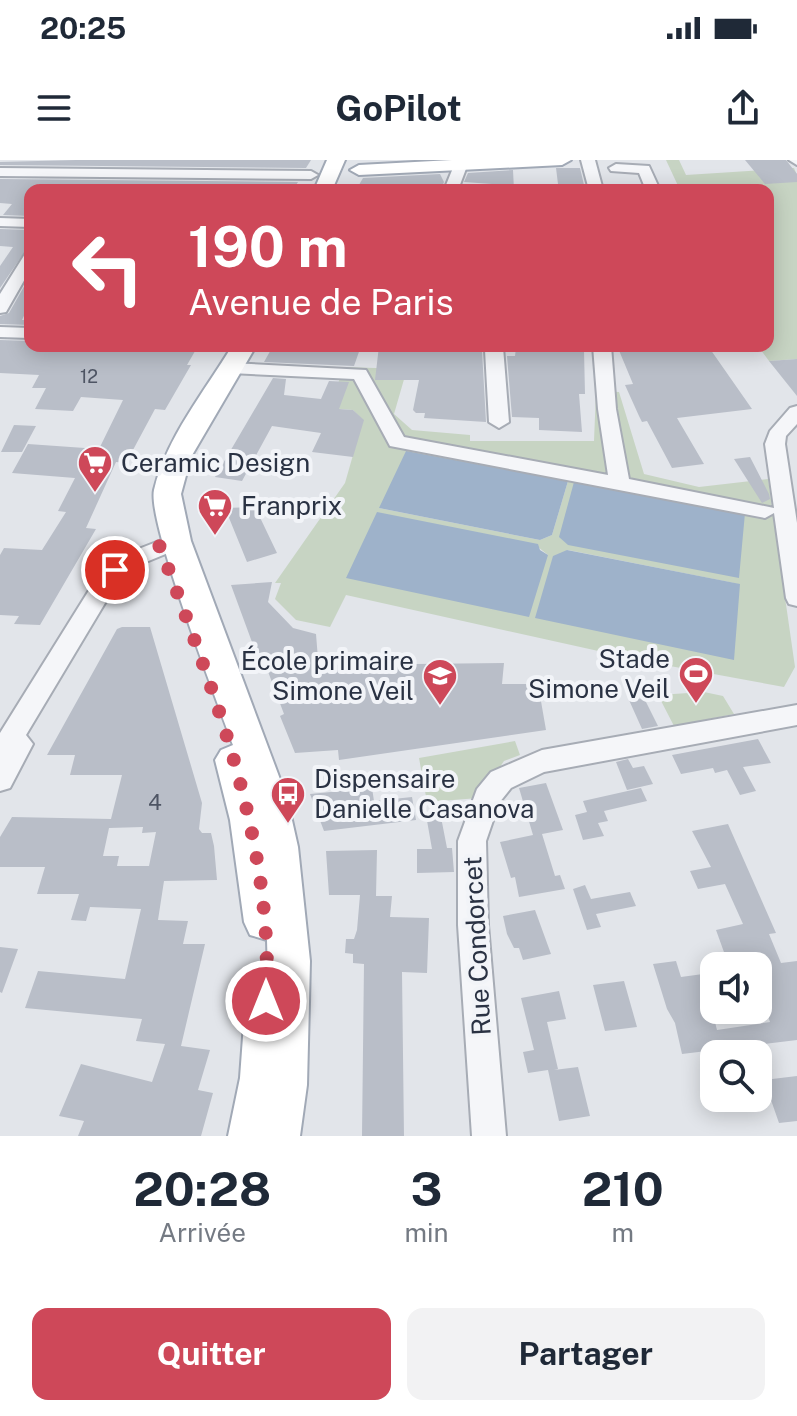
<!DOCTYPE html>
<html lang="fr">
<head>
<meta charset="utf-8">
<style>
	:root { --surface:#fff; --page:#f2f2f3; --text:#1f2937; --muted:#747a83; --accent:#ce4859 }
	body { margin:0; font-family:"Public Sans",sans-serif; background:var(--page); color:var(--text); height:100vh; display:flex; flex-direction:column; font-size:30px; white-space:nowrap }
	* { box-sizing:border-box; margin:0 }
	p { font-size:26px; color:var(--muted) }
	.icon { flex:none; width:44px; height:44px; fill:none; stroke:currentColor; stroke-width:2; stroke-linecap:round; stroke-linejoin:round }
	.map { position:relative; height:976px; overflow:hidden }
	.panel { display:flex; flex-direction:column; background:var(--surface); flex:1 }
	.panel>* { flex:none }
	.banner { position:absolute; left:24px; top:24px; width:750px; height:168px; border-radius:16px; box-shadow:0 4px 20px #0003; background:#ce4859; color:#fff; overflow:hidden }
	.tools { position:absolute; left:700px; top:792px; display:grid; gap:16px }
	.tools a { display:grid; place-items:center; width:72px; height:72px; border-radius:16px; background:var(--surface); box-shadow:0 4px 20px #0003; font-size:40px }
	.pin { position:absolute; display:grid; place-items:center; width:68px; height:68px; color:#fff; margin:-34px; border:4px solid #fff; border-radius:50%; box-shadow:0 2px 8px #0007 }
	.me { position:absolute; width:88px; margin:-44px; rotate:0deg; stroke-linejoin:round; filter:drop-shadow(0 0 6px #0008) }
	.turn { display:flex; align-items:center; gap:28px; height:168px; padding:0 32px; font-size:36px }
	.turn .icon { width:104px; height:104px; stroke-width:2.5 }
	.turn b { display:block; font-size:56px; line-height:68px }
	.eta { display:flex; justify-content:space-evenly; align-items:center; height:136px; text-align:center }
	.eta b { font-size:48px; font-weight:700; line-height:56px }
	.action { display:flex; gap:16px; margin-top:auto; padding:16px 32px }
	.action a { flex:1; height:92px; border-radius:16px; background:var(--accent); color:#fff; font-size:32px; font-weight:700; line-height:92px; text-align:center }
	.action a+a { background:var(--page); color:var(--text) }
	.status { display:flex; justify-content:space-between; align-items:center; height:56px; padding:0 40px; background:var(--surface); direction:ltr }
	.status svg { height:22px; fill:currentColor }
	header { display:flex; justify-content:space-between; align-items:center; height:104px; padding:0 32px; background:var(--surface); font-size:36px; font-weight:700 }
	.map>svg:first-child { display:block }
</style>
</head>
<body>
<div class="status"><b>20:25</b><svg viewBox="0 0 49 12"><path d="M0 12V9h3v3zM5 12V6h3v6zM10 12V3h3v9zM15 12V0h3v12zM26 1h20v11H26zM47 4h2v5h-2z"/></svg></div>
<header><svg class="icon" aria-label="menu" viewBox="0 0 24 24"><path d="M4 6h16M4 12h16M4 18h16"/></svg>GoPilot<svg class="icon" aria-label="share" viewBox="0 0 24 24"><path d="M12 15V3M7 8l5-5 5 5M5 13v7h14v-7"/></svg></header>
<div class="map">
<svg width="797" height="976" viewBox="0 0 797 976">
	<rect width="100%" height="100%" fill="#e2e5ea"/>
	<path fill="#c7d4c3" fill-rule="evenodd" d="M666,0H679L686,15L794,8L797,15V199L769,201L758,186H768V30H680Z
		M344,207L407,209L394,254L412,270L470,275V281H594L596,231L619,232L644,314L699,327L768,319L795,507L784,527L648,502L346,435L330,467L296,460L275,439L281,423H275L345,323L363,260L353,250L329,248ZM568,321L552,375L540,380L379,348ZM538,387L548,395L346,417ZM568,390L739,424L557,396Z
		M704,532L723,536L734,554L674,566L658,535Z
		M515,581L520,595L504,601L479,638L427,642L419,598Z"/>
	<path fill="#9eb2ca" d="M406,291L568,321L552,375L540,380L379,348Z
		M574,322L745,353L739,418L568,385L559,377Z
		M377,352L538,384L540,390L548,395L529,457L346,418Z
		M567,390L740,424L734,500L535,458L553,396Z"/>
	<path fill="#b9bec8" fill-rule="evenodd" d="M76,0H311L306,8L0,5V2Z
		M745,0H786L797,14V22L765,24Z
		M556,8H580L584,25L558,24Z
		M513,10L514,30H490L492,24L464,22L468,13Z
		M440,14L444,22L442,27L386,25L383,30H356L363,18Z
		M0,19L298,22L293,30H89L91,26L79,24H38L35,30H30V56L3,55L12,44L0,43Z
		M0,69L30,70V84L0,128V106L13,87L0,86Z
		M30,116V143L22,160H30V165L0,164V156L9,153Z
		M0,180L30,181V186H198L187,205H191L165,250L155,249L126,303L116,302L86,368L96,369L40,465L14,464L19,456L0,455V395L4,388L42,390L66,352L58,351L75,318L12,313L28,284L99,289L123,240L81,237L73,251L35,249L46,228H32L39,215L0,213Z
		M273,186H361L354,206L264,202Z
		M379,186H479L482,191L486,262L424,258L425,253H416L413,250L419,220H375Z
		M708,186L752,249L677,258L704,304L672,308L647,261L642,262L639,256L625,225L633,224L618,188Z
		M516,188L584,190L585,234H579L582,272L539,270V258L512,257L507,196H515Z
		M797,199V236L769,201Z
		M273,218L286,219L284,235L321,239L329,221L349,222L339,249L353,250L364,260L353,297L312,292L321,273L272,266L242,321L215,317Z
		M14,265L36,266L22,292H1Z
		M750,297L769,334L770,339L762,343L734,299Z
		M255,347L277,393L247,402L225,348Z
		M272,422L268,442L293,468L316,474L318,499L327,498L328,505L504,503L502,524H538L546,570L339,600L338,590L295,593L280,556L284,554L261,493H256L231,425Z
		M122,467H150L202,643L199,669L202,673H211L214,686L217,720L164,721L158,760L188,761L183,784H205L181,886L210,890L198,930L213,933L201,976H78L84,961L59,956L81,904L152,922L165,884L136,881L142,859L25,848L38,811L125,819L141,749L90,747L86,761L71,760L79,734H37L45,707H0V677L12,657L111,659L122,615H70L75,595H47L117,469ZM143,667L142,673L156,672L149,706H117L119,696H103L109,668Z
		M644,538L658,566L642,569L629,540Z
		M758,579L771,603L743,607L756,631L740,635L727,610L715,613L713,608L681,614L672,595Z
		M628,599L633,608L644,606L653,624L627,630L616,602Z
		M546,623L563,670L542,674L555,716L560,715L565,729L519,737L515,717L511,718L500,682L533,675L519,628Z
		M372,628L374,641L412,637L416,660L324,671L310,634Z
		M641,628L647,641L604,651L608,661L598,663L604,676L583,680L575,655L587,652L583,641Z
		M440,652L447,688H452L454,712L417,713V689H432L426,655Z
		M728,664L776,773L769,774L781,803L797,801V880L682,894L675,863L667,849L653,804L676,801L681,817L703,814L717,870L770,862L758,827V806H729L716,770L743,764L725,724L698,729L690,711L711,707L692,671Z
		M377,690L376,736H392L390,757L429,758L427,813L402,812L404,976H362L364,804L353,803V794L345,793L346,779H354L357,770L360,735H329L326,691Z
		M585,725L591,739L630,732L636,746L596,754L601,767L587,770L573,729Z
		M535,750L551,794L523,800L519,788H514L507,774L503,756Z
		M0,787L18,789L2,833L0,832Z
		M624,821L637,867L605,871L593,825Z
		M559,831L566,859L547,862L558,909L554,910L578,907L590,956L559,961L548,910L528,913L523,892L534,890L521,838Z
		M797,916V961L779,963L764,920Z"/>
	<g fill="none" stroke-linecap="round" stroke-linejoin="round">
		<defs>
			<path id="minor" d="M581,0H595L603,30H589Z
				M789,0H797V5Z
				M455,3L467,6L458,30H444Z
				M616,4L649,6L660,30H646L639,13L611,11L609,8Z
				M0,8L311,11L318,15L311,19L0,16Z
				M0,58L30,59V67L0,66Z
				M30,92V110L6,152L0,153V134L25,94Z
				M0,167L30,168V178L0,177Z
				M482,186L503,187L509,262L499,268L489,262L485,190Z
				M593,186H611L616,249L629,319L774,348L765,284L770,271L790,248L797,246V264L786,276L785,284L797,363V446L789,444L786,438L774,353L765,358L390,286L354,219L230,213L221,208L230,203L366,210L404,277L608,315L598,249Z
				M177,374L185,376L188,381L185,386L134,407L117,423L26,575L33,584L10,628L0,631V573L101,411L118,397Z
				M797,545V565L544,612L511,628L499,643L486,681L488,765L506,976H472L458,765V681L477,629L491,612L542,590Z"/>
			<path id="major" d="M327,0H345L332,30H314Z
				M452,0H571L562,5L359,15L350,10L359,5Z
				M232,186H256L191,297L181,334L191,381L287,638L298,687L310,801L307,925L300,976H228L240,918L246,836L252,821L268,815L267,780L250,775L244,762L230,660L215,600L221,590L233,585C218,543 147,362 154,330C166,278 205,231 232,186Z"/>
		</defs>
		<use href="#minor" stroke="#a7acb5" stroke-width="4"/>
		<use href="#major" stroke="#a1a9b6" stroke-width="4"/>
		<use href="#minor" fill="#f5f6f9" fill-rule="evenodd"/>
		<use href="#major" fill="#fff" fill-rule="evenodd"/>
	</g>
	<g fill="none" stroke-linecap="round" stroke-linejoin="round">
		<path stroke="#ce4859" stroke-width="14" stroke-dasharray="0 25.2" d="M115,410L160,386C213,531 275,683 266,841"/>
	</g>
	<defs>
		<symbol id="supermarket-pin" viewBox="-11 -11 22 30"><path d="M0 17L-7.5 6A9.5 9.5 0 1 1 7.5 6Z" fill="#ce4859" stroke="#f2f4f8"/><path d="M-6-5.5h2.5l.6 2H6L4.5 2H-2.5L-4.4-4H-6ZM-1.5 3.2a1.3 1.3 0 1 0 .1 0ZM3 3.2a1.3 1.3 0 1 0 .1 0Z" fill="#fff"/></symbol>
		<symbol id="stadium-pin" viewBox="-11 -11 22 30"><path d="M0 17L-7.5 6A9.5 9.5 0 1 1 7.5 6Z" fill="#ce4859" stroke="#f2f4f8"/><path d="M0-5a6.5 5 0 1 0 0 10a6.5 5 0 1 0 0-10ZM-3.5-1.8h7v3.6h-7Z" fill="#fff"/></symbol>
		<symbol id="school-pin" viewBox="-11 -11 22 30"><path d="M0 17L-7.5 6A9.5 9.5 0 1 1 7.5 6Z" fill="#ce4859" stroke="#f2f4f8"/><path d="M0-5L7-2L0 1L-7-2ZM-4 1L0 2.5L4 1V4Q0 6-4 4Z" fill="#fff"/></symbol>
		<symbol id="bus-pin" viewBox="-11 -11 22 30"><path d="M0 17L-7.5 6A9.5 9.5 0 1 1 7.5 6Z" fill="#ce4859" stroke="#f2f4f8"/><path d="M-5-6H5V4H4V6H2V4H-2V6H-4V4H-5ZM-3.5-4V0h7V-4ZM-3.5 1.2v1.5H-2V1.2ZM2 1.2v1.5H3.5V1.2Z" fill="#fff"/></symbol>
	</defs>
	<g fill-rule="evenodd">
		<use href="#supermarket-pin" x="75" y="283" width="40" height="54"/>
		<use href="#supermarket-pin" x="195" y="326" width="40" height="54"/>
		<use href="#stadium-pin" x="676" y="494" width="40" height="54"/>
		<use href="#school-pin" x="420" y="496" width="40" height="54"/>
		<use href="#bus-pin" x="268" y="614" width="40" height="54"/>
	</g>
	<g text-anchor="middle" stroke-width="8" stroke-linejoin="round" paint-order="stroke">
		<g font-size="18" fill="#4e5564">
			<text x="89" y="223">12</text>
		</g>
		<g font-size="22" fill="#4e5564">
			<text x="155" y="650">4</text>
		</g>
		<g font-size="26" fill="#2a3243" stroke="#f2f4f8" text-anchor="start">
			<text x="121" y="312">Ceramic Design</text>
			<text x="241" y="355">Franprix</text>
			<text x="670" y="508" text-anchor="end">Stade<tspan x="670" dy="30">Simone Veil</tspan></text>
			<text x="414" y="510" text-anchor="end">École primaire<tspan x="414" dy="30">Simone Veil</tspan></text>
			<text x="314" y="628">Dispensaire<tspan x="314" dy="30">Danielle Casanova</tspan></text>
		</g>
		<g font-size="26" fill="#2a3243" stroke="#f2f4f8">
			<text transform="translate(477 786) rotate(-93)" y="9">Rue Condorcet</text>
		</g>
	</g>
</svg>
<div class="tools">
<a><svg class="icon" aria-label="sound" viewBox="0 0 24 24"><path d="M4 9h4l5-4v14l-5-4H4zM17 9q2 3 0 6"/></svg></a>
<a><svg class="icon" aria-label="search" viewBox="0 0 24 24"><circle cx="10" cy="10" r="6"/><path d="M15 15l6 6"/></svg></a>
</div>
<div class="pin" style="left:115px;top:410px;background:#d93025"><svg class="icon" aria-label="arrive" viewBox="0 0 24 24"><path d="M6 21V4h12l-3 4 3 4H6"/></svg></div>
<svg class="me" style="left:266px;top:841px" viewBox="-20 -20 40 40"><circle r="17" fill="#ce4859" stroke="#fff" stroke-width="3"/><path d="M0-11L8 9 0 5-8 9z" fill="#fff"/></svg>
<div class="banner">
<div class="turn"><svg class="icon" aria-label="left" viewBox="0 0 24 24"><path d="M17 20v-9H6M10 6l-5 5 5 5"/></svg><div><b>190 m</b>Avenue de Paris</div></div>
</div>
</div>
<section class="panel">
<div class="eta">
<div><b>20:28</b><p>Arrivée</p></div>
<div><b>3</b><p>min</p></div>
<div><b>210</b><p>m</p></div>
</div>
<div class="action"><a>Quitter</a><a>Partager</a></div>
</section>
</body>
</html>
